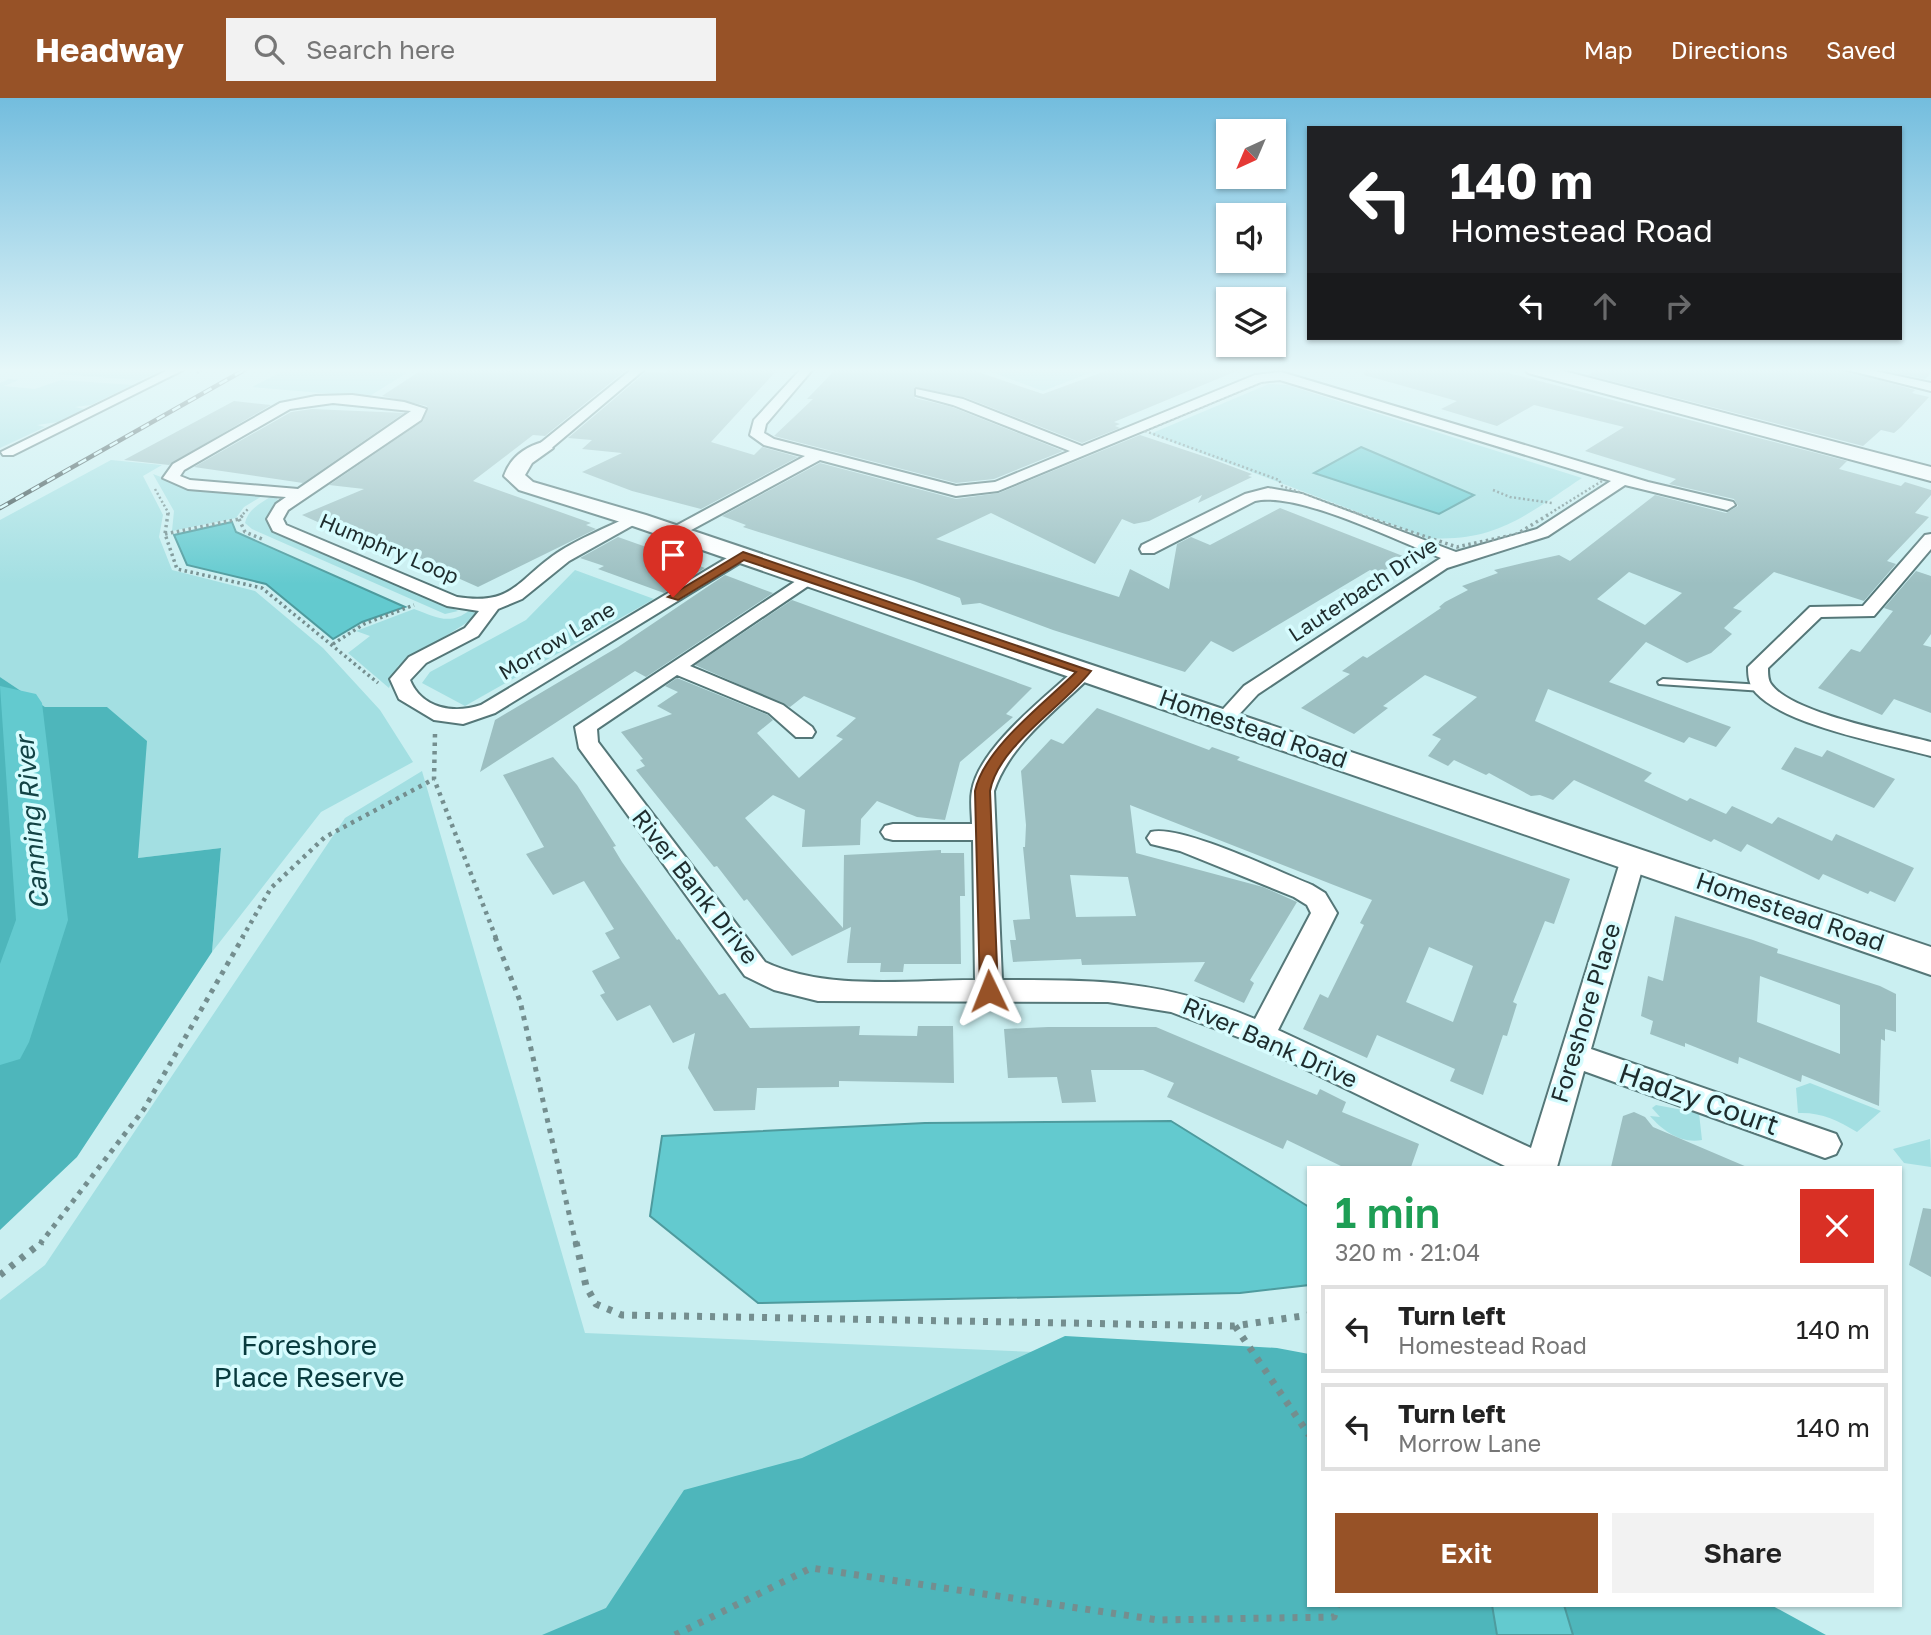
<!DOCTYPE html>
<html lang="en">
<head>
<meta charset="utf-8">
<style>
	:root { --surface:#fff; --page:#f2f2f2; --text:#222; --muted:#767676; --line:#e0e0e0; --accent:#975227 }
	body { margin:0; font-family:"Golos Text",sans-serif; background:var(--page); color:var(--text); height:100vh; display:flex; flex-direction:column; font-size:26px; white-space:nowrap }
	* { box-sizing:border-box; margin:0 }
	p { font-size:23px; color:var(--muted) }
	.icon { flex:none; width:38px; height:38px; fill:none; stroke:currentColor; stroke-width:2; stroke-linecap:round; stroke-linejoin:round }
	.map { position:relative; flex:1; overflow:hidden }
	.drawer { position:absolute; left:1307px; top:1068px; width:595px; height:441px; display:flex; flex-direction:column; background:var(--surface); border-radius:0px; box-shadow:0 2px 5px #0004 }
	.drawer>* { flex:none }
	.hud { position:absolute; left:1307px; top:28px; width:595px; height:214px; border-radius:0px; box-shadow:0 2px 5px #0004; background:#202124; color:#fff; overflow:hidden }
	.needle { width:46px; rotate:224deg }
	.controls { position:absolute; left:1216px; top:21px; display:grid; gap:14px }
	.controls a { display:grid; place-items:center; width:70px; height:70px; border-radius:0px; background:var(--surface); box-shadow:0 2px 5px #0004; font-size:35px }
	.pin { position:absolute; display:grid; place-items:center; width:60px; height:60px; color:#fff; margin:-72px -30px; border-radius:50% 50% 50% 0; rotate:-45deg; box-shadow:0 0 7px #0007 }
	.pin .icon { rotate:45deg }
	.me { position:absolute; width:77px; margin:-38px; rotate:358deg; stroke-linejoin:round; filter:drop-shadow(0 0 5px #0008) }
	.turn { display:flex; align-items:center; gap:24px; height:147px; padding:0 28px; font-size:32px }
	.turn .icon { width:91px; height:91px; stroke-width:2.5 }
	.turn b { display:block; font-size:49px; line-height:60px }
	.lanes { display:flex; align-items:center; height:66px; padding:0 28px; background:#0003; justify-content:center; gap:35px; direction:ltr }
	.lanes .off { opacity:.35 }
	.round { display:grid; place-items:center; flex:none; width:74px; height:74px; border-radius:0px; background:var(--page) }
	.overview { display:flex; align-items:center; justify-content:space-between; height:119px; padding:0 28px }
	h1 { font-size:42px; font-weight:600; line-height:52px; color:#1e9e55 }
	.cta { display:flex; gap:14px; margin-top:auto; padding:14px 28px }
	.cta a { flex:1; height:80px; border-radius:0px; background:var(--accent); color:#fff; font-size:28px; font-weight:600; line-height:80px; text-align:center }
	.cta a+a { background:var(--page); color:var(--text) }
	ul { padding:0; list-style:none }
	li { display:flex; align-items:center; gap:21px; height:88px; margin:0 14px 10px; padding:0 14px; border:4px solid var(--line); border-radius:0px }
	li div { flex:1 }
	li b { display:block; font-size:26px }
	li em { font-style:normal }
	header { display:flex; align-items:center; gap:42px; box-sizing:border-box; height:98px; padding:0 35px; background:var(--accent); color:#fff }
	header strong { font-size:33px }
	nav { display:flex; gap:38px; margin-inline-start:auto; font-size:24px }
	.search { width:490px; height:63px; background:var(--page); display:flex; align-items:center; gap:18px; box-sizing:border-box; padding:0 24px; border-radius:0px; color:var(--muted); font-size:26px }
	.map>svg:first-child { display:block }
</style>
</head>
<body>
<header>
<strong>Headway</strong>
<div class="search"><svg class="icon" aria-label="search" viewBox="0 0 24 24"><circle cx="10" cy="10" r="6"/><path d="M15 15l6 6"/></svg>Search here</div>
<nav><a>Map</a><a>Directions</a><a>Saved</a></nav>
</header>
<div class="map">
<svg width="1931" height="1537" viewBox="0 0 1931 1537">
	<rect width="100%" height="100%" fill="#caeff1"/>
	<path fill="#a3dfe2" d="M70,271H167L139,282L57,276Z
		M287,271L407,275L368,299L252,289Z
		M983,271H1100L1043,293Z
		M9,281L19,282L4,288L35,291L61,282L133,287L91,307L75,309L85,311L58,324L37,327L45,329L0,350V285Z
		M1269,286L1287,287L1582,380C1527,416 1497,445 1427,440L1150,336Z
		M111,362L162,367L143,378L163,417L159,439L172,472L255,493L323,550L380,612L413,664L321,714L212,854L221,750L138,760L107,609H45L0,579V422Z
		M153,376L190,390L264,397L244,409L236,420L172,433L174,413Z
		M272,398L277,400L279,405C269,412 269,419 273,430L458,513L445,516L252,431L245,425C248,411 261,405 272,398Z
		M575,472L654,501L465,608L422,585L430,574L526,522Z
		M414,511C436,519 450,528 470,512L479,517L398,568L389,590L348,555L370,538L356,533Z
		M422,673L585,1235L1227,1262L607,1537H0V1202L45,1167L345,720Z
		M1810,985L1881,1013L1857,1034C1837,1022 1821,1014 1798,1015L1796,990Z
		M1656,1007L1699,1015L1702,1042C1681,1046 1663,1033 1650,1018L1660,1019L1652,1010Z
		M1930,1041L1931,1069L1904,1065L1893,1051Z"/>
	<path fill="#4eb6bb" d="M0,579L45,609H107L147,643L138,760L221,750L212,854L77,1059L0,1132Z
		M1065,1238L1277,1250L1309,1256V1507H1771L1826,1537H542L606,1510L684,1392L802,1360Z"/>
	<path fill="#63cacf" stroke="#4e9b9e" stroke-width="2" d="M1361,349L1474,397L1439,416L1314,375Z
		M232,424L236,434L405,509L362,524L333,541L266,486L187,467L174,437Z
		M1171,1023L1309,1109V1187L1240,1195L758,1205L650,1118L662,1038L925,1025Z
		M1492,1507H1564L1573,1537H1497Z"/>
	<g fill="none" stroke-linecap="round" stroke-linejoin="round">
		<path fill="#63cacf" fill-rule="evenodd" d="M0,588L36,596L42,605L68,822L29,944L20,961L0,967V866L16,822Z"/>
	</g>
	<path fill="#9cbfc1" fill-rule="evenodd" d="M423,271L626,272L545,338L533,337L473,383L591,425L586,427L596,431L478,489L442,473L447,471L381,444L365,440L360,443L302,417L364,391L329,387L423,323L427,308L382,298Z
		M669,271H778L711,344L754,357L762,349L798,359L701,411L632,393L582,374L622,355L582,351L592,342L568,340L646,274L665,275Z
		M836,271H969L1043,296L1111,271L1239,272L1114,324L1120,326L1115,328L1120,330L1082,345L964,299L914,289L915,300L952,309L1063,353L994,381L956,385L774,338L813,301H807Z
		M1365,271H1493L1847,363L1839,371L1901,388L1905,384L1931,392V397L1915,415L1929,419L1887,463L1896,466L1864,503L1774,474L1733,510L1742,513L1724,530L1732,536L1711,555L1687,565L1646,544L1609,584L1731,629L1716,649L1689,639L1684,645L1548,591L1535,623L1652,675L1644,683L1687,703L1690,700L1726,716L1732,708L1772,726L1778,719L1832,743L1836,736L1914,770L1895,804L1870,793L1868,796L1823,776L1819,782L1747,746L1741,754L1714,741L1711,744L1574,682L1553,702L1540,697L1531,698L1489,675L1486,677L1454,662L1448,668L1428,658L1441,641L1432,637L1477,599L1425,577L1383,608L1388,610L1354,636L1301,610L1350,576L1342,573L1363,558L1367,560L1441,510L1439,509L1445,504L1468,492L1462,488L1498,475L1494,472L1523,465L1559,457L1570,463L1655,397L1726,415L1738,408L1734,401L1669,386L1676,381L1585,353L1624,329L1534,307L1497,328L1441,311L1457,303L1364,277ZM1629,474L1682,495L1645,527L1597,501Z
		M1598,271H1841L1915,292L1912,295L1929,299L1901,329L1894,335L1881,332L1863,348L1588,277Z
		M1875,271H1931V275L1925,281Z
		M234,303L271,307L169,367L124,362Z
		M312,311L404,315L303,385L194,369L291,314Z
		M1140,337L1209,360L1252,376L1248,378L1252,379L1198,405L1202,397L1149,423L1134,426L1122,421L1095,466L991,415L936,441L1119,499L1130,471L1169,491L1177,446L1191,439L1210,447L1280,410L1408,460L1379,475L1370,472L1233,554L1211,543L1185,574L1053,532L980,505L962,507L960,500L914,483L743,429L746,427L722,418L820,365L956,401L999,395Z
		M618,439L683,462L705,470L664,495L598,471L604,468L580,460Z
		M1916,473L1931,478V536L1923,547L1931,549V615L1894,601L1882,617L1818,590L1851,551L1860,554L1893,513L1884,510Z
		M725,477L773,495L646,579L635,573L480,674L495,622L618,549Z
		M792,502L1032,590L1006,616L1013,619L960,664L945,722L917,719L877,703L861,721L860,747L802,749L805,712L773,697L745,720L843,830L844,757L941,752V755H964L965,798H960L961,866H904L903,874H880L881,865H847L851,829L792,858L747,801L744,803L717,768L714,769L636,672L645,668L640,662L643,661L621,634L672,616L657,608L678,594L665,588L677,580L768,617L773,622L757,635L799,680L843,641L836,638L856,620L804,598L790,609L695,567Z
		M1097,610L1209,652L1212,649L1240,659L1237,662L1570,781L1554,826L1545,823L1513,904L1517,906L1507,938L1503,937L1483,997L1450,983L1455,971L1377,937L1367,960L1303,931L1320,896L1328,900L1364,827L1360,825L1372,802L1130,707L1136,755L1263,789L1297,804L1250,882L1254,885L1244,905L1194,883L1205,864L1082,867L1081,861L1013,864L1010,842H1016L1013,822L1030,821L1023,749H1025L1026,727L1021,673L1051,641L1063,646ZM1070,777L1128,779L1136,818L1076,819ZM1429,849L1473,868L1453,924L1406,904Z
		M1795,649L1822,659L1827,652L1895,681L1874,710L1781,671Z
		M553,659L577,687L616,748L613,749L622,764L677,842L679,841L719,897L725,895L750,930L860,928L859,937L917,938L918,928H953L954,985L839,983V989L757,990L755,1012L714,1013L688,970L695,935L673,945L650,907L617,923L600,897L605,895L592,873L620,860L605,835L614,831L584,783L553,797L526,756L544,749L503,677Z
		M1675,818L1753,842L1778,851L1777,855L1880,888L1896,896V934L1885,931V943L1881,941L1879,1008L1802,977L1801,984L1739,959L1738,966L1685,945V949L1650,936L1653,923L1641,918L1648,878L1663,883ZM1760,878L1840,907V956L1757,924Z
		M1048,929H1156L1317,997L1320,991L1346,1004L1342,1014L1419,1046L1411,1069H1343L1287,1042L1283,1051L1167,999L1174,985L1143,972H1091L1096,1004L1062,1005L1057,979L1008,980L1004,931Z
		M1634,1014L1645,1019L1653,1029L1747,1069H1611L1623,1018Z
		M1923,1110L1931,1111V1179L1909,1167Z"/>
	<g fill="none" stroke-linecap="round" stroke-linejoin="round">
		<defs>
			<path id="lane" d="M1663,581L1763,587L1768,590L1763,593L1659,586L1658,584Z"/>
			<path id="street" d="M170,271H185L13,357H3L1,354Z
				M632,271H645L548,353H538V347Z
				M801,271H813L766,326L764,335L774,341L956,388L995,384L1070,353L953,307L916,297V291L963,301L1082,348L1255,277L1281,274L1648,384L1733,404L1735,407L1727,412L1625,387L1548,438L1447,470L1258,596L1232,624L1225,626L1215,620L1244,588L1441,460C1397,443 1297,393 1255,403L1154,455H1142L1140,451L1142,447L1245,396L1268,390L1302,396L1456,454L1537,431L1611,383L1280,282L1261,284L998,393L956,398L820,362L682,437H670V431L805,358L764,347L750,337L754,322Z
				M1844,271H1865L1931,285V293Z
				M352,297L404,304L426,311L421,322L288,412L283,421L286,427L457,499C513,508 517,482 557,455C580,440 606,430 630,418H642L644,421L569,463L522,501L498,511L478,538L426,565L410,582C422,611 454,616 481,607L737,454L743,453L751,458L495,615L463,626L434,622L399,601L390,581L409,559L465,530L479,513L447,508L273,433L267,421L276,406L286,399L188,391L163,380L173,366L280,305L316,298ZM333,305L411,313L298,391L190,382L180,378L184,372L290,311Z
				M1931,436V451L1874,518L1821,519L1768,570C1768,575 1768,582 1771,586C1791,615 1896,635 1931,644V658C1887,646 1786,628 1756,595C1749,587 1748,579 1748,569L1810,509L1863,508L1925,437Z
				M808,475L814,476L817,480L814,484L690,568L783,607L812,629L815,634L812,639H796L769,615L677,577L597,631L598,644L765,864C826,893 908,882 975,882L973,742H893L885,740L881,734L885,728L893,726H972C972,716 970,703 972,693C979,649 1047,598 1078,569H1092L1095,573L1092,577C1057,612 1010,645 994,693L1002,882C1101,882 1162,882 1255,921L1311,815L1307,807L1294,799L1180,753L1151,746L1147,740L1151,734C1180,726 1279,774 1312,787L1325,795L1337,815L1278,932L1531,1050L1621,761L1624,755L1633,753L1642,755L1645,761L1591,951L1836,1036L1841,1046L1836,1056L1825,1060L1584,973L1557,1069H1507L1246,942L1171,914L1108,904L818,903L774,892L745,878L579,650L575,629Z"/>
			<path id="secondary" d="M543,344L553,350L532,365L525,377L533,384L646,417L1931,849V877L630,427L519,392L504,378C510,360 525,349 543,344Z"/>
			<path id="primary" d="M1525,271H1556L1931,369V383L1528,275Z"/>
		</defs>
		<use href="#lane" stroke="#557778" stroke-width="4"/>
		<use href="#street" stroke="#557778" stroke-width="4"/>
		<use href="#secondary" stroke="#557778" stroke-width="4"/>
		<use href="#primary" stroke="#557778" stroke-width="4"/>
		<path stroke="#748e8f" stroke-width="2.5" stroke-dasharray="2 2.5" stroke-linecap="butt" d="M197,275L206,271
			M155,391L169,416
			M1493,392L1510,399L1552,405
			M243,416L249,410
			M1359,416L1282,388L1279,382L1145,333L1270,281L1293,283L1594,376L1602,383L1549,416"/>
		<path stroke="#748e8f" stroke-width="3.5" stroke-dasharray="2.5 3.5" stroke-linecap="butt" d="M168,415L165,436L177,471L262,490L378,585
			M1354,415L1457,449L1517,436L1551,415
			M239,421L245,434L262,441
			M165,436L239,421L245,415
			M333,546L364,526L414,507"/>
		<path stroke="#748e8f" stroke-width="4.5" stroke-dasharray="3.5 5" stroke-linecap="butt" d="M435,636L434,681L496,840
			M242,840L271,790L325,739L434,681"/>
		<path stroke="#748e8f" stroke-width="5" stroke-dasharray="4.5 6" stroke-linecap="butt" d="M495,839L520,903L576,1146
			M40,1146L144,1011L243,839"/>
		<path stroke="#748e8f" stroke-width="7" stroke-dasharray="5 8" stroke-linecap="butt" d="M576,1144L586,1188L596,1206L622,1217L1234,1228L1309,1217
			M0,1177L42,1144
			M1235,1228L1309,1337
			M675,1537L811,1470L1158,1522L1334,1519L1337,1507"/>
		<use href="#lane" fill="#fff" fill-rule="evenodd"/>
		<use href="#street" fill="#fff" fill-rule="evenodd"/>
		<use href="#secondary" fill="#fff" fill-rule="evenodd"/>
		<use href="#primary" fill="#fff" fill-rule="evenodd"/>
		<defs>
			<path id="rail" d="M0,410L246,271"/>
		</defs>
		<use href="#rail" stroke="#37494a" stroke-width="4.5"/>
		<use href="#rail" stroke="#d7fcfe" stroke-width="2.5" stroke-dasharray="9" stroke-linecap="butt"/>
	</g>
	<linearGradient id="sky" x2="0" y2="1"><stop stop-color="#73bdde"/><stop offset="0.56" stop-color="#e7f8f9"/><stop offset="1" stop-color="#e7f8f9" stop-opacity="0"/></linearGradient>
	<rect width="1931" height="486" fill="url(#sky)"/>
	<path fill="#975227" stroke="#623519" stroke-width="2" d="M743,454L1091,573C1063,609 998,648 990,693L998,893L996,898L989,900L980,893L975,693C984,650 1045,605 1076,574L744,462L678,502L668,499Z"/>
	<g text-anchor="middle" stroke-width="7" stroke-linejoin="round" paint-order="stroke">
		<g font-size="21" fill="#1e2c2d" stroke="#d7fcfe">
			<text transform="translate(389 451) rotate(23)" y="7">Humphry Loop</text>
			<text transform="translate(1363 492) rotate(-33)" y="7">Lauterbach Drive</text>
			<text transform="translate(557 543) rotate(-31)" y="7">Morrow Lane</text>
		</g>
		<g font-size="24" fill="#1e2c2d" stroke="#d7fcfe">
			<text transform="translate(1253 631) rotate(19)" y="8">Homestead Road</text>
			<text transform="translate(695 789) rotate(52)" y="8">River Bank Drive</text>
			<text transform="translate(1790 814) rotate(19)" y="8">Homestead Road</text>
			<text transform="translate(1586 915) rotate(-73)" y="8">Foreshore Place</text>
			<text transform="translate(1270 945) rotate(24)" y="8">River Bank Drive</text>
		</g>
		<g font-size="26" font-style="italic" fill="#134345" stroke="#d7fcfe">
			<text transform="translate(32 725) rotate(-95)" y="9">Canning River</text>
		</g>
		<g font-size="28" fill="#1e2c2d" stroke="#d7fcfe">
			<text transform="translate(1699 1001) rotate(19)" y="10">Hadzy Court</text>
		</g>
		<g font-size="28" fill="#093b3e" stroke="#d7fcfe">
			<text x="309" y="1257">Foreshore<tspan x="309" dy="32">Place Reserve</tspan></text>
		</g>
	</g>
</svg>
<div class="controls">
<a><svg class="needle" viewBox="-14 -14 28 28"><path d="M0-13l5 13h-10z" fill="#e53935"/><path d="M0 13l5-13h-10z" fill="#767676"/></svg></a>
<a><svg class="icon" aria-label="sound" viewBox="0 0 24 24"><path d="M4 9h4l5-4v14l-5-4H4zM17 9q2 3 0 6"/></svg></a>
<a><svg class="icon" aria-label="layers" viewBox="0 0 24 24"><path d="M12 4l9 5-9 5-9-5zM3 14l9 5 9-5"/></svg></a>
</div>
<div class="pin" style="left:673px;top:499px;background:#d93025"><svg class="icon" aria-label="arrive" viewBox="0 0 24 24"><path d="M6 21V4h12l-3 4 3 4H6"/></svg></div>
<svg class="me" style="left:989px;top:893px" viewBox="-20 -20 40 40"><path d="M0-17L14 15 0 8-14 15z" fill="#975227" stroke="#fff" stroke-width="4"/></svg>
<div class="hud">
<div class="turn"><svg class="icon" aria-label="left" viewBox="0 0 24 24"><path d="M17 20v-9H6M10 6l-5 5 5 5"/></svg><div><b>140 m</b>Homestead Road</div></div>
<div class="lanes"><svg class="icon" aria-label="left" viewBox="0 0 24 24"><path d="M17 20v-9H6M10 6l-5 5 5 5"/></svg><svg class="icon off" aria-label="ahead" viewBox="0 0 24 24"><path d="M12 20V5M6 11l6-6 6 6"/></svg><svg class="icon off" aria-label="right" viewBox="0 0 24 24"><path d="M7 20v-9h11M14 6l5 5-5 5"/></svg></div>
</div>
<section class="drawer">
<div class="overview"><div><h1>1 min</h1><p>320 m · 21:04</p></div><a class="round" style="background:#d93025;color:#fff"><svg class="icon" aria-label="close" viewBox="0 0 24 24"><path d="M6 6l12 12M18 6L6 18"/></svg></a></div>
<ul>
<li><svg class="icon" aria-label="left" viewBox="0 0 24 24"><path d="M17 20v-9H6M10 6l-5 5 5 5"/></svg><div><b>Turn left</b><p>Homestead Road</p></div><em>140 m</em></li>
<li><svg class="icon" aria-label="left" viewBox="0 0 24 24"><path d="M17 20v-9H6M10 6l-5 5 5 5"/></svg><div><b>Turn left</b><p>Morrow Lane</p></div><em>140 m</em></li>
</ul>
<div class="cta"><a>Exit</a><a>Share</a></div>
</section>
</div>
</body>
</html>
